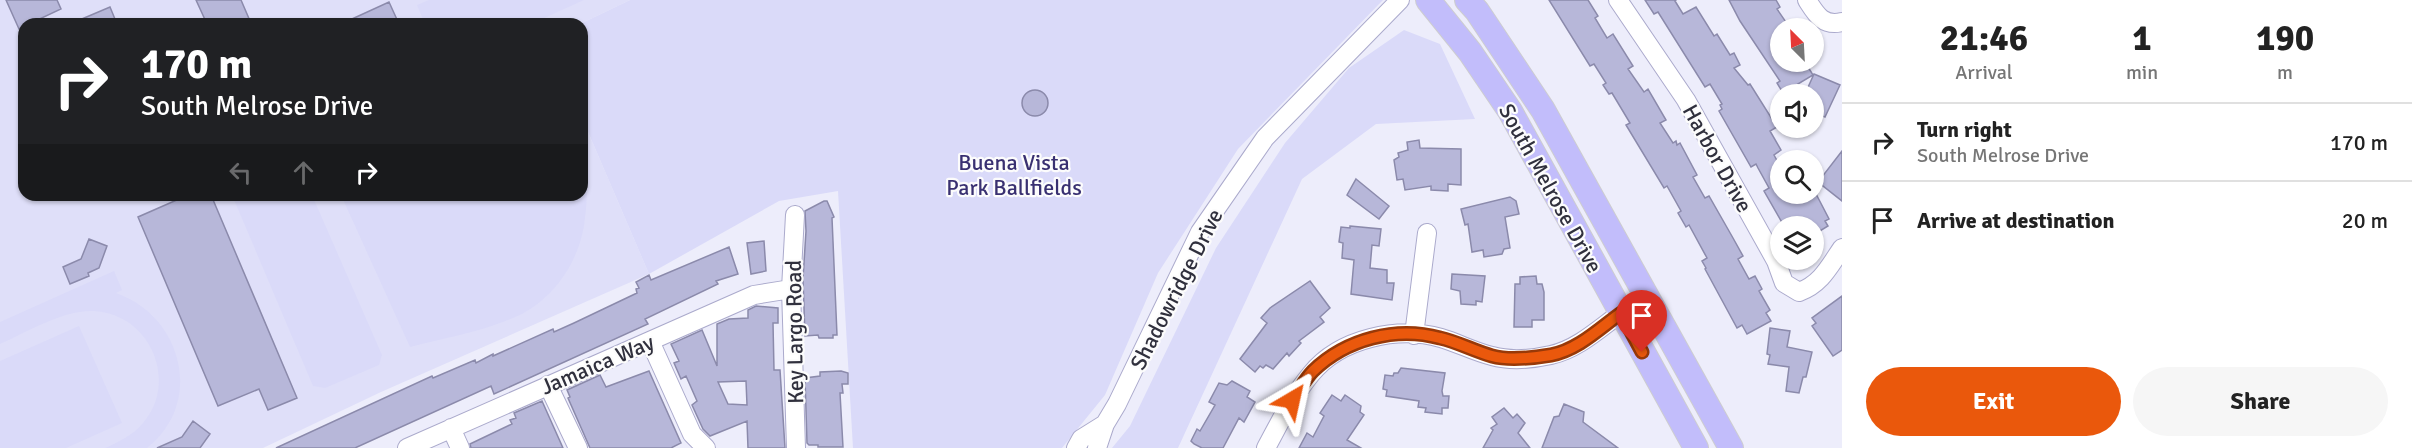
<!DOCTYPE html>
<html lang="en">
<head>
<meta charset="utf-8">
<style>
	:root { --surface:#fff; --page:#f6f6f6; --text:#222; --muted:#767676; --line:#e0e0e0; --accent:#ea580c }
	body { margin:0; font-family:Signika,sans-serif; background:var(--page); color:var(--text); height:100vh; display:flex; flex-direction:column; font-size:22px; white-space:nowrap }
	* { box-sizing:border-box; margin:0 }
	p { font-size:20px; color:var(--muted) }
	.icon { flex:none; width:33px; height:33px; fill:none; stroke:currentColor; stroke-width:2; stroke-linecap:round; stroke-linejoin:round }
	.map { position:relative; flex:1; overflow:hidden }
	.details { display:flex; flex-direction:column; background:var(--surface); width:570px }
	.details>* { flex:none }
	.top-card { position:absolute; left:18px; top:18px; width:570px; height:183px; border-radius:18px; box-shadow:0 2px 4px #0004; background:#202124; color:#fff; overflow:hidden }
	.needle { width:39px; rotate:336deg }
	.buttons { position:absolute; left:1770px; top:18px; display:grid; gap:12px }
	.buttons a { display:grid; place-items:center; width:54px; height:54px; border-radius:50%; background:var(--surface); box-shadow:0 2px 4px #0004; font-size:30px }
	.pin { position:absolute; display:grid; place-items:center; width:51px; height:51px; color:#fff; margin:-62px -26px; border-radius:50% 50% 50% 0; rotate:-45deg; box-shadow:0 0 6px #0007 }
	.pin .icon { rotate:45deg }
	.me { position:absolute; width:66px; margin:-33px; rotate:36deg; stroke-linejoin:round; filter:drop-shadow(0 0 4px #0008) }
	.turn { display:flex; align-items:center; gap:21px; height:126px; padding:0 24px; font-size:27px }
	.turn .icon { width:78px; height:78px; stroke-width:2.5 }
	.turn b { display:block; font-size:42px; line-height:51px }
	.lanes { display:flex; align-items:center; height:57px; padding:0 24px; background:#0003; justify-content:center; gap:30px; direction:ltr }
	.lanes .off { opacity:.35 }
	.eta { display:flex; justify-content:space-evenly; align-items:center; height:102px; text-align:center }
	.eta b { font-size:36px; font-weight:700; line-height:42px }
	.primary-button { display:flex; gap:12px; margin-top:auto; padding:12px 24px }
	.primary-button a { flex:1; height:69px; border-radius:36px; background:var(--accent); color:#fff; font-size:24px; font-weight:700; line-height:69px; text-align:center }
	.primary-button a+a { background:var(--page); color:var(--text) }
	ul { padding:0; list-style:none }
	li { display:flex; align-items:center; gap:18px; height:78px; padding:0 24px; border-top:2px solid var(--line) }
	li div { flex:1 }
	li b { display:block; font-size:22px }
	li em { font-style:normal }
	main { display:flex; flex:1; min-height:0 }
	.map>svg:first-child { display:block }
</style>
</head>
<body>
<main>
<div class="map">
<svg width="1842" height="448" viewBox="0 0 1842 448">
	<rect width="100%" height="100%" fill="#ededfb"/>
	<path fill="#dfdff9" d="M0,0H630L580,24H24V195H582V118L649,274L381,392L263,448H0Z"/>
	<path fill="#dadaf9" d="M429,0H584L531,24H425L417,5Z
		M630,0H1383L1238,149L1158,273L1105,395L1062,448H853L838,191L779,201L649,274L582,118V24H580Z
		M1404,30L1440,44L1475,119L1376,124L1302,179L1178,448H1112L1130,426L1216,248L1285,143L1349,68Z
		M582,163C589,179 587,201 585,218C581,260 553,302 513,318C480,332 445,338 410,347L341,195H582Z
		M232,195H312L382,355L379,365L325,388L313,386Z
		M114,271L122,290L116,293C182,316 205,402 147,448H105C119,442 133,435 143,423C179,381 150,314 94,311C65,309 27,332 0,344V322Z
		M79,326L122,423L66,448H0V361Z"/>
	<path fill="#b7b7d9" stroke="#8b8aab" stroke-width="1.5" fill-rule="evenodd" d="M6,0H57L61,9L29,24H24V26L19,29Z
		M196,0H241L250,21L244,24H207Z
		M1549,0H1588L1598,16L1595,18L1607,38L1613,34L1633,66L1628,69L1644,92L1648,89L1666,120L1660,123L1673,143L1676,141L1677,145L1680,143L1697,175L1693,177L1705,198L1709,196L1733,238L1743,256L1738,259L1749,279L1755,276L1762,289L1759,291L1770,310L1766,313L1771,321L1747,334L1742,325L1737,328L1705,269L1706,268L1702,261L1707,258L1689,225L1686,227L1678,213L1681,211L1667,186L1664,188L1626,125L1630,123L1612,93L1609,94L1603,85L1606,83L1594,64L1590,66Z
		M1645,0H1676L1675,1L1683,14L1696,7L1714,36L1717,34L1730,55L1734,53L1740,65L1734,68L1748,85L1750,84L1777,127L1770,131L1781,150L1774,155L1780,166V194H1814V190L1829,219L1825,221L1828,226L1815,234L1814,226H1784L1764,191L1769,188L1758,168L1756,164L1751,167L1719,111L1722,109L1720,105L1722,104L1710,84L1705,87L1658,12L1654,14Z
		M1729,0H1776L1780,7L1777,9L1790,28H1780V62H1805L1813,75L1783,93L1777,83L1780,81L1740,21Z
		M389,2L399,24H341Z
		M110,7L117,24H70Z
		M1814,74L1840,85L1825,117L1814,112V94H1805Z
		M1022 103a13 13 0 1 1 26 0a13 13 0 1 1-26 0Z
		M1419,140L1420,148L1461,149V185L1448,184V191L1431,190V186L1405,190L1403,179L1397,180L1394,160L1399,157L1398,153L1408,150L1407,142Z
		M1842,151V201L1818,182Z
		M1356,179L1389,206L1379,219L1347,195Z
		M188,195H211L297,398L268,410L259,389L218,406L138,217Z
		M1510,197L1516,201L1519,214L1505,217L1510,248L1504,249L1502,254L1484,257L1483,250L1472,252L1468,224L1465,225L1461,209Z
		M824,201H827L834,217L832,218L837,335H833V338H819L818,335L805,336L803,279L806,231L805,211Z
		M1350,226L1381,229L1379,246L1372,245L1370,268L1387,270V283H1394L1392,300L1351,294L1354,260L1342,258L1343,243L1339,242L1341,227L1350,228Z
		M89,239L107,246L99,268L88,273L89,276L70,284L63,267L81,259Z
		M764,241L766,271L751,274L747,243Z
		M729,247L738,274L716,281L718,284L645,319L648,324L494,394L491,386L355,448H276L432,376L433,378L475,360L476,363L493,354V356L553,329L554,332L574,323L637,293L636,289L639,288L636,282L649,275L651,280Z
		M1452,274L1485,276L1482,302L1476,301V305L1461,304L1460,291L1451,289Z
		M1536,276L1537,284H1542L1544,292V320H1532V327H1514L1515,284H1520V277Z
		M1310,281L1330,308L1320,317L1324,322L1299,341L1301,343L1289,356L1287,353L1273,369L1266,365L1263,368L1260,366L1255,372L1240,359L1267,323L1261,318L1270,308Z
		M1842,296V350L1833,356L1812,326L1816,323L1812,318Z
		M756,306L778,308V323H773L774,370H780L785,448H748L747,421L710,436L703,429L692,405L697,401L686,376L681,379L674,363L679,361L671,344L702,330L717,366V324L729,319L748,318V310ZM746,381L747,405L728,404L718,382Z
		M1770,328L1790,331L1787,347L1812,352L1806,377H1803L1799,393L1786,391L1789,367L1768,364L1770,355L1767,354Z
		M1401,368L1445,373L1442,391L1443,396H1449L1448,408H1442V414L1425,412L1426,408L1418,407L1419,401L1386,396L1387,390L1383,389L1385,375L1393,376L1394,373H1398Z
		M649,371L681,443L671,448H590L568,398L570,397L567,390L600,375L606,387Z
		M841,371L848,373V384H842L843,393H840L843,447H818V445H809L807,443L805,378L820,376V372Z
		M1232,381L1250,391L1247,397L1255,402L1244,422L1239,418L1223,448H1202L1194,444L1191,441L1197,429L1200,431L1215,405L1209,402L1219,383L1227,385Z
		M1332,395L1341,401L1345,395L1361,406L1360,412L1364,415L1347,440L1361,448H1299L1307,433L1313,437L1324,416L1320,413Z
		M542,401L563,448H471L470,444L512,424L510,420L516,418L514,413Z
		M1564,404L1584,412L1583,422L1618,448H1542L1554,417L1559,416Z
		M1504,408L1513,418L1517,414L1525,423L1518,433L1530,448H1483L1493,430L1491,428L1497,424L1492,417Z
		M193,421L210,434L200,448H157L182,437Z"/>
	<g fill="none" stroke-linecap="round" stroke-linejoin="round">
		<defs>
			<path id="minor" d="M1618,0L1686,100L1776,261L1784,283L1799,292C1821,284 1829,267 1842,248
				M1807,0C1816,14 1823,27 1842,22
				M795,215L791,289L796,448
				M1414,335L1427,233
				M650,341L692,434L706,448
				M548,385L578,448
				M451,428L460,448
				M407,448L754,295L791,289
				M1076,448L1081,439L1105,424
				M1097,448L1105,424L1117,404L1200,232L1265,138L1400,0
				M1266,448C1280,422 1292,397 1311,374C1340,338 1398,326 1441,338C1458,343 1475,352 1492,356C1510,361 1533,359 1551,355C1578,349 1600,328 1621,313"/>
			<path id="major" d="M1428,0L1470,52L1510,111L1696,448
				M1467,0L1477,11L1543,110L1731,448"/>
		</defs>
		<use href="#minor" stroke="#abaacc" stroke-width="20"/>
		<use href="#major" stroke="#cdcdd0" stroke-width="26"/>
		<use href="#minor" stroke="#fff" stroke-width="18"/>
		<use href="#major" stroke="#c2bdfb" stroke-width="24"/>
	</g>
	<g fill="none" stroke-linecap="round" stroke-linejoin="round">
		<defs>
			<path id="route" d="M1292,400C1299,391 1305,379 1313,371C1346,339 1396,326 1440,338C1458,342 1474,351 1492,356C1510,361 1533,358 1551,355C1578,350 1600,328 1621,313L1642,352"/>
		</defs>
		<use href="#route" stroke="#983908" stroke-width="15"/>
		<use href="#route" stroke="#ea580c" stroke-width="10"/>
	</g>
	<g text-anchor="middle" stroke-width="4.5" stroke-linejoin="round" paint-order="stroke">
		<g font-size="22" fill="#30303d" stroke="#fcfcfc">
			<text transform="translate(1718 158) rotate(61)" y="8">Harbor Drive</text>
			<text transform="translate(1551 188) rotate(61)" y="8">South Melrose Drive</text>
			<text transform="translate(1176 289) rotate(-63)" y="8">Shadowridge Drive</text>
			<text transform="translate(794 332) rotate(-91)" y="8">Key Largo Road</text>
			<text transform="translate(597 364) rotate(-23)" y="8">Jamaica Way</text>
		</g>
		<g font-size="22" fill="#393071" stroke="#fcfcfc">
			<text x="1014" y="170">Buena Vista<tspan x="1014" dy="25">Park Ballfields</tspan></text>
		</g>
	</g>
</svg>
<div class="buttons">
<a><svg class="needle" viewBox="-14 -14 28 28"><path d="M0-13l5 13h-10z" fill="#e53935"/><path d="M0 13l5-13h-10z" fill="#767676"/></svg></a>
<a><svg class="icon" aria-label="sound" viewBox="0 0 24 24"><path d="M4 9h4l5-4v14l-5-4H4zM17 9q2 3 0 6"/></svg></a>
<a><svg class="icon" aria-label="search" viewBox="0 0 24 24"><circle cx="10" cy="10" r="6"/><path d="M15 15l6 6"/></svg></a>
<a><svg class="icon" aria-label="layers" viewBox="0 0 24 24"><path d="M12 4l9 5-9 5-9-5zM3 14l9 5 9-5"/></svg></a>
</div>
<div class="pin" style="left:1642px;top:352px;background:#d93025"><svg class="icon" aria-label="arrive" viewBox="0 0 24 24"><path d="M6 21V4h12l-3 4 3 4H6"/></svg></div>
<svg class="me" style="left:1292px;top:400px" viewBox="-20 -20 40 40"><path d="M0-17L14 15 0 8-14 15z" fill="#ea580c" stroke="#fff" stroke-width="4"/></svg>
<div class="top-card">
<div class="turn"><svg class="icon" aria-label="right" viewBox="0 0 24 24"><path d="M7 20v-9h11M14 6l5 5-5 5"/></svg><div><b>170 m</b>South Melrose Drive</div></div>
<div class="lanes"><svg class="icon off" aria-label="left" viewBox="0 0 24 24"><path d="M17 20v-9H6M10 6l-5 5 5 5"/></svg><svg class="icon off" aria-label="ahead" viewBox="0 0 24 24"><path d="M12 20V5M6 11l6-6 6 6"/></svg><svg class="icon" aria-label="right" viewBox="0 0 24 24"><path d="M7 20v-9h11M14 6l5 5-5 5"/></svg></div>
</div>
</div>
<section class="details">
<div class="eta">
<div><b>21:46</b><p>Arrival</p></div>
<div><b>1</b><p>min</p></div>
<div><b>190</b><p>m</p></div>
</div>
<ul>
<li><svg class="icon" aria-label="right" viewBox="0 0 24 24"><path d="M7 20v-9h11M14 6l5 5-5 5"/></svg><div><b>Turn right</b><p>South Melrose Drive</p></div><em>170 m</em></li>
<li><svg class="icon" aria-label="arrive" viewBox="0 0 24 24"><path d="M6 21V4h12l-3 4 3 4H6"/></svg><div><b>Arrive at destination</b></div><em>20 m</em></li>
</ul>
<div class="primary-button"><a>Exit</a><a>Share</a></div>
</section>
</main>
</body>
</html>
